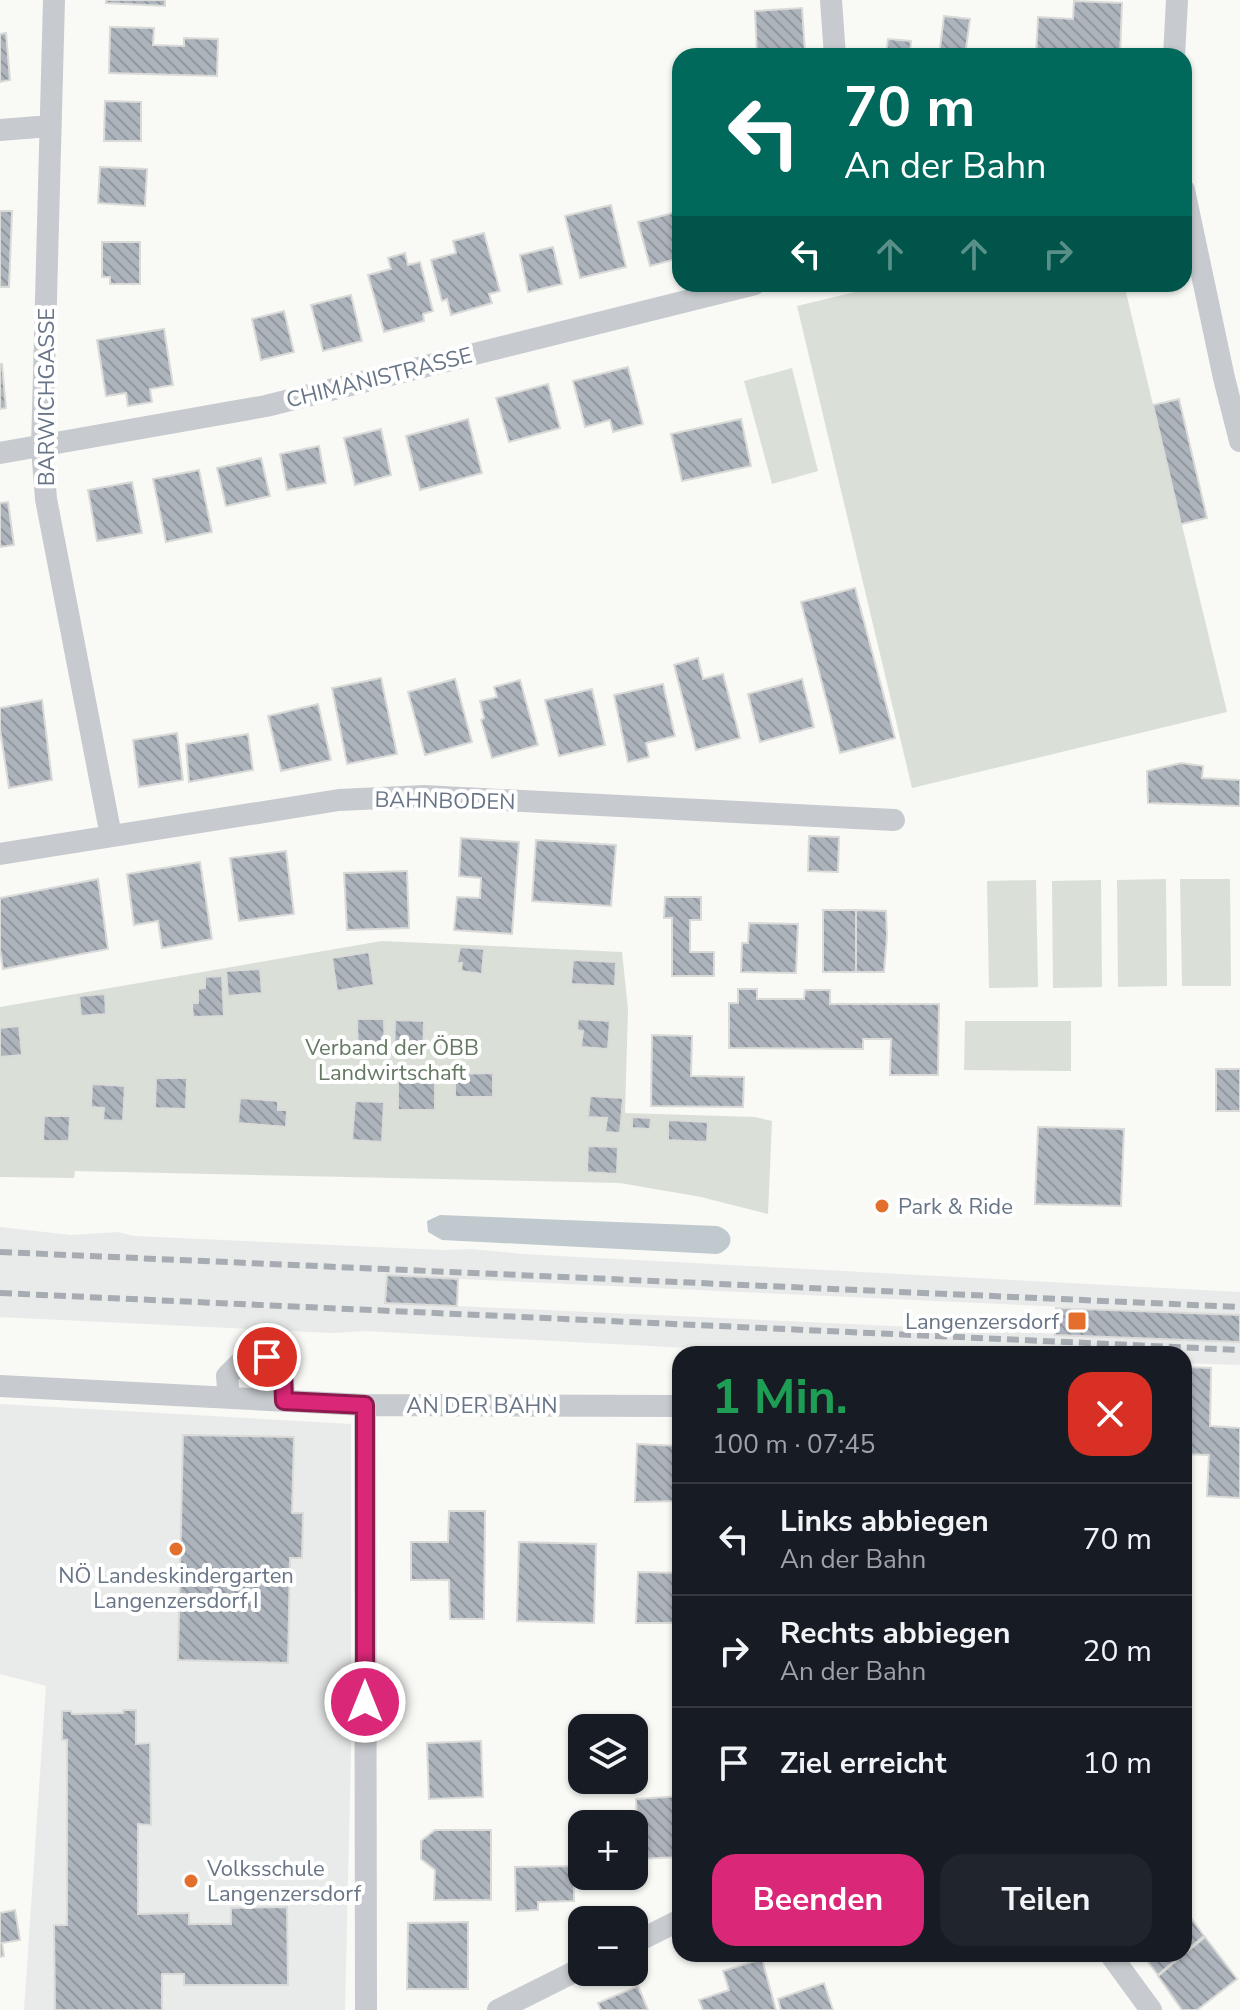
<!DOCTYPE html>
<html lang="de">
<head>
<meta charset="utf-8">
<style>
	:root { --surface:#171b24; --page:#20242c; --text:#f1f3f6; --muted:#9ea1a6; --line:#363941; --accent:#db2777 }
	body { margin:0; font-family:"Nunito Sans",sans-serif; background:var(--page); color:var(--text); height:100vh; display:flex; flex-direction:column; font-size:30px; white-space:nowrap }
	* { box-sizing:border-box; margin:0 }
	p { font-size:26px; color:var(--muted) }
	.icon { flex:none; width:44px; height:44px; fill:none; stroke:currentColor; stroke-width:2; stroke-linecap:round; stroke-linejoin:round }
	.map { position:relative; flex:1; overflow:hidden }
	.sheet { position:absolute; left:672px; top:1346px; width:520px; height:616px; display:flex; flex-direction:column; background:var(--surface); border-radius:24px; box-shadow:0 2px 6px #0004 }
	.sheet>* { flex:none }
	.hud { position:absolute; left:672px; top:48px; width:520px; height:244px; border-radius:24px; box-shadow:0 2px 6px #0004; background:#00695c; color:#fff; overflow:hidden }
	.controls { position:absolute; left:568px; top:1714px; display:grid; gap:16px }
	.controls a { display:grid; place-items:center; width:80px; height:80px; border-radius:16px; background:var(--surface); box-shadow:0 2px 6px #0004; font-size:40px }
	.pin { position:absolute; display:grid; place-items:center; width:68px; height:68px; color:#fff; margin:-34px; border:4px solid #fff; border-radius:50%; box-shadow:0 2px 8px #0007 }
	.me { position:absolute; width:88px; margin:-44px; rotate:0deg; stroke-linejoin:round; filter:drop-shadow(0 0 6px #0008) }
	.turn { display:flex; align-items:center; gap:28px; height:168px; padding:0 40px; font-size:36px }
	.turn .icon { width:104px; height:104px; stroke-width:2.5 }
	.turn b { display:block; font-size:56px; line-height:68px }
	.lanes { display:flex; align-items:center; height:76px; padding:0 40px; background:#0003; justify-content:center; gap:40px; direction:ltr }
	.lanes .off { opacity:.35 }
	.round { display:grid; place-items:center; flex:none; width:84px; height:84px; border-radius:24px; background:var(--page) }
	.summary { display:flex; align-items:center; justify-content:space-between; height:136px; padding:0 40px }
	h1 { font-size:48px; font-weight:700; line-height:60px; color:#1e9e55 }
	.cta { display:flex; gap:16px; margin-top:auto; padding:16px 40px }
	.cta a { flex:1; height:92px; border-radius:24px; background:var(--accent); color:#fff; font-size:32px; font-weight:700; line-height:92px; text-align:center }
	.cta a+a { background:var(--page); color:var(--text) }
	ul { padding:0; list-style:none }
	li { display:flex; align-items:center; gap:24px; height:112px; padding:0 40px; border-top:2px solid var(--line) }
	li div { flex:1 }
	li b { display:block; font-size:30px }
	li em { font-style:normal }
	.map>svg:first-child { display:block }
</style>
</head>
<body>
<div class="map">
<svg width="1240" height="2010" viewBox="0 0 1240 2010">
	<defs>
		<pattern id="building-back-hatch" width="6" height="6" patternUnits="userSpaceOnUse" patternTransform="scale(2)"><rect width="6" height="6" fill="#adb4bb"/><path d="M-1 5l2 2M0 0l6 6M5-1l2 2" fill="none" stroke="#91979e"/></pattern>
	</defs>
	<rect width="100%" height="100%" fill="#f9f9f6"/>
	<path fill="#e9eaea" d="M0,1227L71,1235L118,1232L134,1236L443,1250L472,1249L522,1254L1240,1292V1315L459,1279L457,1306L1240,1342V1365L1184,1363V1354H800L365,1331L333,1333L0,1317Z
		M0,1404L351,1424V1753L345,2010H24L46,1686L0,1674Z"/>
	<path fill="#dae0d7" d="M888,284H1124L1227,712L912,788L797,306Z
		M792,368L818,471L772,484L744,381Z
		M1166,879L1167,986L1118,987L1117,880Z
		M1180,879H1230L1231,986H1182Z
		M1036,880L1038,987L989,988L987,881Z
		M1101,880L1102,987L1053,988L1052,881Z
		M382,941L622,952L628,1009L625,1113L755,1117L772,1121L768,1214L701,1197L620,1183L75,1171L74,1178L0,1177V1007Z
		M965,1021H1071V1071L964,1070Z"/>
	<path fill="#bfc9ce" d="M440,1215L717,1226C735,1231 735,1248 717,1254L442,1240L428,1232L427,1221Z"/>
	<path fill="url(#building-back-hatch)" stroke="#dadbd9" stroke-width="2" d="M106,0H165V6L106,3Z
		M1074,1L1122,3L1120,56H1036L1038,17L1073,19Z
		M802,8L805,52L757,55L755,11Z
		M944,16L970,19L965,56H939Z
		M110,27L154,28L153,45L184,46V38L218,39L217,76L109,73Z
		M6,33L10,80L0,82V34Z
		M888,39L911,41L910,53L939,56H886Z
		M105,101L141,102V141H104Z
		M100,167L147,169L145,206L98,203Z
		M611,205L626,267L580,278L565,216Z
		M0,211H12L9,287H0Z
		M680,211V258L650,266L638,222Z
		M484,233L500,291L489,294L492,303L451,315L447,299L442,301L431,260L456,253L453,241Z
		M102,242H140V284H110V277H102Z
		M553,247L562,284L528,292L520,255Z
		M405,253L408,265L420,262L433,311L423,314L424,321L384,332L368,275L391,269L388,258Z
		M351,295L362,341L323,351L311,305Z
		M284,311L294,352L261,360L252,319Z
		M164,329L173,385L150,389L152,402L128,406L126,393L106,396L97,340Z
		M0,364H2L6,408L0,409Z
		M628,367L643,424L613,432L610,420L585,427L573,381Z
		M548,384L560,428L509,442L496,398Z
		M1179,399L1207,518L1181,524L1153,405Z
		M468,419L482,473L420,490L406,436Z
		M741,419L751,466L682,481L671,434Z
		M381,429L391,475L355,485L344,438Z
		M319,446L326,483L287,490L280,454Z
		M261,458L270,496L226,506L217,468Z
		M199,470L212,532L166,542L153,479Z
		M132,482L142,533L97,541L88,490Z
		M8,502L14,545L0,547V503Z
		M855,588L895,738L840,753L801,602Z
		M698,658L703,679L723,674L740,738L696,750L674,665Z
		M381,678L397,754L347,764L332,688Z
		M455,679L472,742L425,755L408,692Z
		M802,679L814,727L760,742L748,694Z
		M520,680L538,745L492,758L481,720L484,718L480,701L497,697L494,687Z
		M663,684L675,736L646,743L649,757L628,762L614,695Z
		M592,689L605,745L559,756L545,700Z
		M42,700L52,780L9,788L0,729V708Z
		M318,704L331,760L281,771L268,716Z
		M177,733L183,780L139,787L133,740Z
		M248,734L253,770L189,782L186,744Z
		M1181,763L1203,766L1202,778L1240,780V806L1148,803L1147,771Z
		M809,836L839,837L838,872L808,871Z
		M461,838L519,842L512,934L454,930L457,897L480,898L481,878L459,876Z
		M536,840L616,845L611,906L532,901Z
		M286,851L294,914L239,921L230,858Z
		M200,862L212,939L162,948L158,921L134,925L127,874Z
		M407,871L409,928L347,930L344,873Z
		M98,879L108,949L3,969L0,949V898Z
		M665,897H701V920H690V952H714V976H672V918H664Z
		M823,910H856V972H823Z
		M856,910L886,911L887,936L884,972H856Z
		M749,923L798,924L796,973L741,972L742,943H748Z
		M460,947L484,949L482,974L461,971L462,963H457Z
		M369,952L374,985L337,991L332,958Z
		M573,960L616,962L615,986L571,984Z
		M260,969L262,993L228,996L226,971Z
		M222,976L224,1016L193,1017L192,1003H198V989L205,988V977Z
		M738,989H757V999H804L805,990H830V1004H939L938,1075H890L891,1039H863V1049L729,1048V1003H738Z
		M105,994L106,1014L81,1016L79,996Z
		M357,1019H384L385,1056L358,1057Z
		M578,1019L610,1021L608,1049L581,1047L583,1031L577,1030Z
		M395,1020L424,1021L423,1057H394Z
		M19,1026L22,1055L0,1057V1028Z
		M652,1035L692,1036L691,1076L744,1077L743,1107L651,1106Z
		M1216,1069H1240V1111H1216Z
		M398,1073H435V1110H398Z
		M493,1073V1097H455V1074Z
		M156,1078H187L186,1109L155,1108Z
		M92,1084L125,1086L123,1121L103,1120L104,1108L91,1107Z
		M590,1096L623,1098L620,1133L605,1132L607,1118L588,1117Z
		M240,1098L278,1101V1110H287L286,1127L238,1123Z
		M355,1101L384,1102L382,1142L352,1140Z
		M44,1116H70L69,1141H43Z
		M632,1117L651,1118L650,1129L632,1128Z
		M668,1120L708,1122L707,1142L668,1140Z
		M1038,1127L1124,1129L1121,1206L1035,1204Z
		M588,1146L618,1147L617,1174L587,1172Z
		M387,1275L458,1279L457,1306L385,1303Z
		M1056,1308L1240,1315V1342L1055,1335Z
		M1184,1367L1211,1368L1210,1426L1240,1428V1498L1207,1496L1209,1455L1184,1454Z
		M183,1435L294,1437L292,1513H303L302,1558H290L288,1663L178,1660Z
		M637,1444L680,1446L679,1501L635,1502Z
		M449,1511H485L484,1619H450L449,1580H411V1542H448Z
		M519,1542L596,1544L594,1623L517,1621Z
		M638,1572L680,1573L677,1623H636Z
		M123,1710H136V1744L150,1743L151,1825L138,1824V1914L189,1913V1924H231V1908L287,1907L288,1985H184V1974H162V2010H55L54,1925H67V1740H62V1711H71L72,1714L123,1713Z
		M481,1741L483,1797L429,1799L427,1743Z
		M680,1796V1857L638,1859L636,1799Z
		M435,1830H491V1900H434L435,1870L421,1859V1841Z
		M574,1866V1901L538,1902V1910L516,1911L515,1867Z
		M1184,1908L1204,1936L1184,1953Z
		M15,1910L20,1940L2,1943L4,1956L0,1957V1913Z
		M468,1922V1989H407L408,1923Z
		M1205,1937L1237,1979L1197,2010H1182L1158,1976Z
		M1142,1954H1182L1158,1975Z
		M762,1959L776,2010H703L699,2000L729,1990L723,1971Z
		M824,1983L833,2010H781L778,1999Z
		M638,1986L648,2010H601L598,2003Z"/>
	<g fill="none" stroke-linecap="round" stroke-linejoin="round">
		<path stroke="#c7cace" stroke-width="22" d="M54,0L42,448L46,499L111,836
			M831,0L835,56
			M1174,56L1177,0
			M0,130L50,126
			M1184,190L1224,378L1240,441
			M0,453L266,406L755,284
			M0,854L339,800L424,796L894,820
			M0,1386L365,1405L680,1406
			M229,1398L227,1376L246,1357H267L283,1375L284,1401
			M365,1405L366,2010
			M634,1943L680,1920
			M1110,1954L1151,2010
			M498,2010L582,1968"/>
		<path stroke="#a7acb3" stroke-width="6" stroke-dasharray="12 6" stroke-linecap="butt" d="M0,1252L1240,1307
			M0,1293L1240,1350"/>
	</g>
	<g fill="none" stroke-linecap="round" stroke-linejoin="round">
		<defs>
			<path id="route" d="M267,1357L283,1375L284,1401L365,1405V1702"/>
		</defs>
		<use href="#route" stroke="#8e194d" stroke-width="20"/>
		<use href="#route" stroke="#db2777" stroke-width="14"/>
	</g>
	<g fill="#e46e2c" stroke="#fff" stroke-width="3">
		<circle cx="882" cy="1206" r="8"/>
		<rect x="1067" y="1311" width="20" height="20" rx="4"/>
		<circle cx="176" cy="1549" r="8"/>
		<circle cx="191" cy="1881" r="8"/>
	</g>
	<g text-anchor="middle" stroke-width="8" stroke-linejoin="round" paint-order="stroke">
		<g font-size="22" fill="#687587" stroke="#fff">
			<text transform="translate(379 377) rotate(-14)" y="8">CHIMANISTRASSE</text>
			<text transform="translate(46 397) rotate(-90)" y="8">BARWICHGASSE</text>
			<text transform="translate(445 800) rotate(1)" y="8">BAHNBODEN</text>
			<text x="482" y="1413">AN DER BAHN</text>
		</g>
		<g font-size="22" fill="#657963" stroke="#fff">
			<text x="392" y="1055">Verband der ÖBB<tspan x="392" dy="25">Landwirtschaft</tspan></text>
		</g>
		<g font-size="22" fill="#687587" stroke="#fff" text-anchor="start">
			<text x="898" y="1214">Park &amp; Ride</text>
			<text x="1059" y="1329" text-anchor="end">Langenzersdorf</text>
			<text x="176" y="1583" text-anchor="middle">NÖ Landeskindergarten<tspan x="176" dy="25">Langenzersdorf I</tspan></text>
			<text x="207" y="1876">Volksschule<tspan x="207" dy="25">Langenzersdorf</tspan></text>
		</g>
	</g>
</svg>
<div class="controls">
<a><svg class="icon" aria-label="layers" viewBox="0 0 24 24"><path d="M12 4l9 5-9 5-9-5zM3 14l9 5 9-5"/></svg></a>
<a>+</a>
<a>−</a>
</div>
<div class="pin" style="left:267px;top:1357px;background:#d93025"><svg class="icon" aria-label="arrive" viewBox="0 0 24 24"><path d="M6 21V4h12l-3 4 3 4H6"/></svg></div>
<svg class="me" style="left:365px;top:1702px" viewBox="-20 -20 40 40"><circle r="17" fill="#db2777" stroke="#fff" stroke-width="3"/><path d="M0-11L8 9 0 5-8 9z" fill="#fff"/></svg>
<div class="hud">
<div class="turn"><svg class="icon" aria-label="left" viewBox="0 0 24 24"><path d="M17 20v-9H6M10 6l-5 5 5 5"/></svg><div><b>70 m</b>An der Bahn</div></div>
<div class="lanes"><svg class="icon" aria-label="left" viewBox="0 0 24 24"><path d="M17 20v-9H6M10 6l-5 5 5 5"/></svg><svg class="icon off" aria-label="ahead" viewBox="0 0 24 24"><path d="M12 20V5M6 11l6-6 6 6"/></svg><svg class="icon off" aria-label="ahead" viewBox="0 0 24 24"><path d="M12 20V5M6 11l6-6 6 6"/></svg><svg class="icon off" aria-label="right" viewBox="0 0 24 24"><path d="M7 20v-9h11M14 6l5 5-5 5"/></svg></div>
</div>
<section class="sheet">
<div class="summary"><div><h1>1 Min.</h1><p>100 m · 07:45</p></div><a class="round" style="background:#d93025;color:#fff"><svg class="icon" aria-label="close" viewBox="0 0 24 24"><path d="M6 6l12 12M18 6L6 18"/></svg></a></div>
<ul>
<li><svg class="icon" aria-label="left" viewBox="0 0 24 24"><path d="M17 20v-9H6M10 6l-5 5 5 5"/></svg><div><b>Links abbiegen</b><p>An der Bahn</p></div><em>70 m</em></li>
<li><svg class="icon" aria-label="right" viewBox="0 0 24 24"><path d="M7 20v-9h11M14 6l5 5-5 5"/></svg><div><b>Rechts abbiegen</b><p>An der Bahn</p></div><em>20 m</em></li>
<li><svg class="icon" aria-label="arrive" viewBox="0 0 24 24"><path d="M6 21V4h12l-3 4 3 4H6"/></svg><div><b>Ziel erreicht</b></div><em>10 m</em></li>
</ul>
<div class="cta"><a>Beenden</a><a>Teilen</a></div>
</section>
</div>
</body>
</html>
